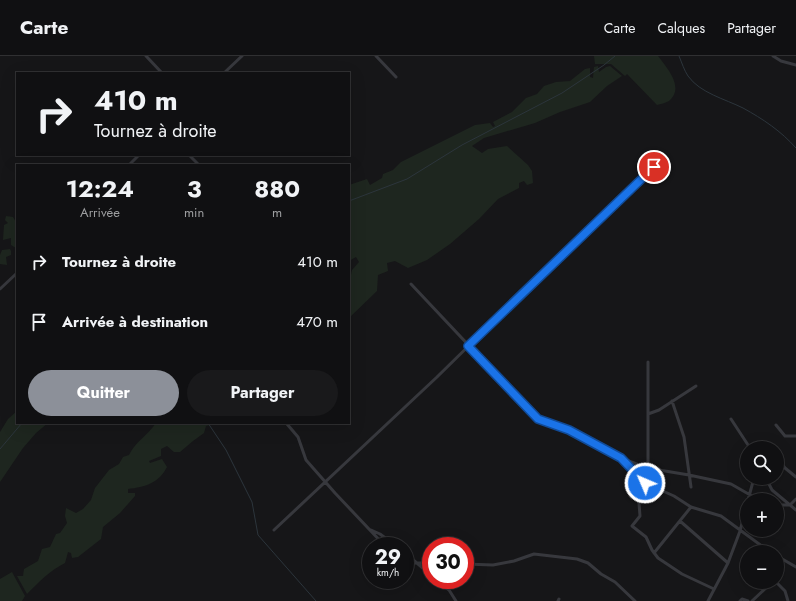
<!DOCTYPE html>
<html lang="fr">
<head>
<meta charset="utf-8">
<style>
	:root { --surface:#101012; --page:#19191b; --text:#f1f3f6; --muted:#9c9d9f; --line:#303032; --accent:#8c9099 }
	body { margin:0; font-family:Jost,sans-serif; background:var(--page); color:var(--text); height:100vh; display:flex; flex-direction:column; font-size:15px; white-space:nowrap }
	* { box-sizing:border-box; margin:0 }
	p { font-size:13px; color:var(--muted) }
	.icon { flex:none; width:22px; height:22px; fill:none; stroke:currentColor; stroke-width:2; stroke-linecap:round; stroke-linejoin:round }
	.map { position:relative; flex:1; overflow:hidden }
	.drawer { position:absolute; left:16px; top:108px; width:334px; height:260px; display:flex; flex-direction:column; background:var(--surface); border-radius:0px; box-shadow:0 4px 16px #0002,0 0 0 1px var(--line) }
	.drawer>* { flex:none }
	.hud { position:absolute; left:16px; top:16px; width:334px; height:84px; border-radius:0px; box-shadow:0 4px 16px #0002,0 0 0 1px var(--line); background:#101012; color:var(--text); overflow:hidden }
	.buttons { position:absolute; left:740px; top:385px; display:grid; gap:8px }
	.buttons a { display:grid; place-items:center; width:44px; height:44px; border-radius:50%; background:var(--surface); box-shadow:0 4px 16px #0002,0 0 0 1px var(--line); font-size:20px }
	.speed { position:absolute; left:362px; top:481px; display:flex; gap:8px; font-size:20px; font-weight:700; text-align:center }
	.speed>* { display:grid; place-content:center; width:52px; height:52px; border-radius:50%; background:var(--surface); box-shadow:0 4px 16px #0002,0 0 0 1px var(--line); line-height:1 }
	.speed small { font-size:10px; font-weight:400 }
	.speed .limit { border:6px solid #d22; background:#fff; color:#111 }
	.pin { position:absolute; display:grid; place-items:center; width:34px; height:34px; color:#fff; margin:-17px; border:2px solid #fff; border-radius:50%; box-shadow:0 1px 4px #0007 }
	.me { position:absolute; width:44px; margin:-22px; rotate:315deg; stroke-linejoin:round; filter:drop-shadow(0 0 3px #0008) }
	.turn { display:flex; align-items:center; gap:14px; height:84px; padding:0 12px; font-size:18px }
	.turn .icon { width:52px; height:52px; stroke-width:2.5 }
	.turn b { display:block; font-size:28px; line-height:34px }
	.eta { display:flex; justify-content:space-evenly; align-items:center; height:68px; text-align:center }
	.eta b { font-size:24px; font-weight:700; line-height:28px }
	.action { display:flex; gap:8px; margin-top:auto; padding:8px 12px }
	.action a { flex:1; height:46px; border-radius:24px; background:var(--accent); color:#fff; font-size:16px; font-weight:700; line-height:46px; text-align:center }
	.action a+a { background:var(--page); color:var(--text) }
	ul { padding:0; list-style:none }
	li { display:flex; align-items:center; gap:12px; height:60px; padding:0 12px }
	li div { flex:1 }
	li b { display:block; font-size:15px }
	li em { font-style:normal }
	header { display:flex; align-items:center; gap:24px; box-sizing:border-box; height:56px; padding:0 20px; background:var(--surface); border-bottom:1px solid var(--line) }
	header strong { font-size:19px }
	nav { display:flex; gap:22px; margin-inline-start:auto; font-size:14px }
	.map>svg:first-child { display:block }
</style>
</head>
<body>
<header>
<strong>Carte</strong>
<nav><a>Carte</a><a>Calques</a><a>Partager</a></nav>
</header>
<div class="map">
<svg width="796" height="545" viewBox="0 0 796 545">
	<rect width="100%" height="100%" fill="#161618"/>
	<path fill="#1e261f" d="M594,0H658C667,12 685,31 669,45C666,47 660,48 657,49L627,18L625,20L611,8H595Z
		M598,10L599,16L606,11L610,10L622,20L607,30L590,46L560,56L535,67L484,82L472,90L482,97L488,93L507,90L528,109L532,115L533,127L527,129L524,125L519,127V132L498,143L479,163L450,188L427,204L408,212L395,205L387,207L388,215L378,219L377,235L349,262V229L352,214L359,206L356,201L349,205V129L367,123L370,129L382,122L383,118L393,114L401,106L475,69L490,67L493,71L495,70L493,66L512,56L526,42L537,38L544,30L556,26L570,25L585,13L590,12V21L593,22L594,11Z
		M6,160L13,161L17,168V194L16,192L11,189V182L3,184L4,169L8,167L5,164Z
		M10,193L11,195V199L6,201L7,209L0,208V199L2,194Z
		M17,355V367H48L36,377L23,392L0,426V376L8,363Z
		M156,367H209L210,369L206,370L204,377L193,385L180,396H174L167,390L161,393V400L149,405L150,407L162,403L167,411C159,427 145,431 128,433V437H135V440L120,457L103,471L101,483L78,501L72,502L71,497L68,496L65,507C49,515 39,526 27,538L17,520H23L24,513L38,505L42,493L50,491L56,478L60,477L67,467L65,460L66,452L76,457L83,453L91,444L95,432L109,414L119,408L123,401L129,399C135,386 148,379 156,367Z
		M12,516L25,540L22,545H0V523Z"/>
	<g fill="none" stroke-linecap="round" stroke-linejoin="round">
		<path stroke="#2c353c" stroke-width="1" d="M679,0C682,7 684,14 688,20C700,37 725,43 743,52C763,63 781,75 796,92
			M349,145L407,123L462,89L562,37L604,9L615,0
			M208,367L226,394L252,446L258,479L316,545
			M0,393L22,367"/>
		<path stroke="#37383d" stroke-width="3" d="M146,0L162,17
			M376,0L396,21
			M773,0L781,5L796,9
			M224,17L242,0
			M189,99L199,109
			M129,109L139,99
			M411,228L538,363L569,374L621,402L647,412L689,419L731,428L759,444
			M0,233L17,217
			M648,306V405L645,427L639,447L640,460L632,470L646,481L652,494L658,502L682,518L714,533
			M672,345L684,381L691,431
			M648,358L659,354L696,330
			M731,363L750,392
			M287,368L298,381L306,404L335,437L385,490
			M776,369L785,380H796
			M765,388L771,392
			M777,400L785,412L796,421
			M623,404L645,427L674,440L691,451L721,460L770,496
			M766,422L772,434L796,454
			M748,444L754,422
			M777,449H790L796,443
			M680,465L728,507
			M274,474L437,321L555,205L654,111
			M371,474L380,478L396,490
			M405,497L431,519
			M654,497L691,451
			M777,500L796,511
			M405,507H431
			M465,508L493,509L514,505L534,498L577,503L588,507L601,518L615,526L635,545
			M437,524L449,534L456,545
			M776,526L785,535L788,545
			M558,545L559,543
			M708,545L728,507L740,475L747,448
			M740,545L742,543L748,545
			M752,545L767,531L770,526"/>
	</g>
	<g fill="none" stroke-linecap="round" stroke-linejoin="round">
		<defs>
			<path id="route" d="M645,427L621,402L569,374L538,363L468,290L654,111"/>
		</defs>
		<use href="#route" stroke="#114b97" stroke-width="10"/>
		<use href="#route" stroke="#1a73e8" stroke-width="7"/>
	</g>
</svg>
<div class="buttons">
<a><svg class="icon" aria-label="search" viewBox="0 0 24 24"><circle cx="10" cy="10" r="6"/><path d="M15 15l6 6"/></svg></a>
<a>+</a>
<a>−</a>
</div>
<div class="speed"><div>29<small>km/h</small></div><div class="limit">30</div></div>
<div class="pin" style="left:654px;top:111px;background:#d93025"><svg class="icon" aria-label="arrive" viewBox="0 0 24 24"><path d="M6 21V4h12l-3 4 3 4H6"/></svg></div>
<svg class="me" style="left:645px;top:427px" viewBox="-20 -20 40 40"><circle r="17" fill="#1a73e8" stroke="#fff" stroke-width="3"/><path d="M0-11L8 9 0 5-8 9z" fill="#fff"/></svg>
<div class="hud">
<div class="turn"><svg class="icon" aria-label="right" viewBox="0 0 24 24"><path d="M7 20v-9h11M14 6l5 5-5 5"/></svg><div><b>410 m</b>Tournez à droite</div></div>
</div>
<section class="drawer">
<div class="eta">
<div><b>12:24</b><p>Arrivée</p></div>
<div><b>3</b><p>min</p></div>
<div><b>880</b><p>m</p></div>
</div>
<ul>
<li><svg class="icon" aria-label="right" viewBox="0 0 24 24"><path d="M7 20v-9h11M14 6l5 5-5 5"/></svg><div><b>Tournez à droite</b></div><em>410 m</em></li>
<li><svg class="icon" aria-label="arrive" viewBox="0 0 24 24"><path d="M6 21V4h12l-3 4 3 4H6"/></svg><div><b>Arrivée à destination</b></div><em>470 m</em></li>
</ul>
<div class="action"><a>Quitter</a><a>Partager</a></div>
</section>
</div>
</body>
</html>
